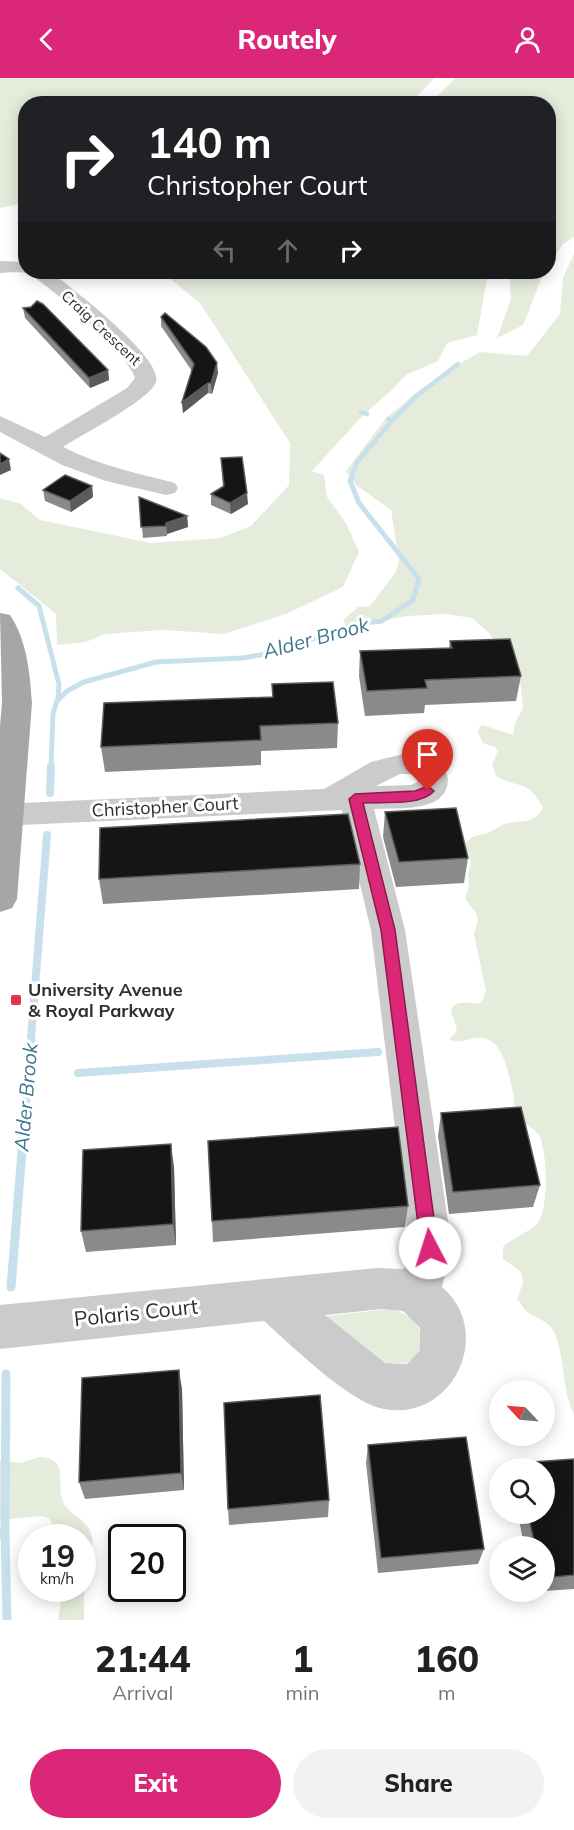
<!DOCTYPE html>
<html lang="en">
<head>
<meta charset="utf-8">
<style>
	:root { --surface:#fff; --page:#f2f2f2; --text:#202124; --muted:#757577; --accent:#db2777 }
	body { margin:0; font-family:Mulish,sans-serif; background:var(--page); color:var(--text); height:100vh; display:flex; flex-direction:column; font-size:22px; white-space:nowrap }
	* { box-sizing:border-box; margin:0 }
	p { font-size:20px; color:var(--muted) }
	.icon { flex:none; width:33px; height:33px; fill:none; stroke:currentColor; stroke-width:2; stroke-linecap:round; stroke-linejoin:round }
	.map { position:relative; height:1542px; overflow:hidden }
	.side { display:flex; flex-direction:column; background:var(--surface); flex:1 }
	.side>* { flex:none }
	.hud { position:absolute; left:18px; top:18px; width:538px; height:183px; border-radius:24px; box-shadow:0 3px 15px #0003; background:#202124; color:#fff; overflow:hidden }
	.needle { width:39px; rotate:296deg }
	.controls { position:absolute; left:489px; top:1302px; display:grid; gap:12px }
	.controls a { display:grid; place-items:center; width:66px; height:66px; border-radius:50%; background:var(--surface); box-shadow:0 3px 15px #0003; font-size:30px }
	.speed { position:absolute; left:18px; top:1446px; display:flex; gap:12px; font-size:30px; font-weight:700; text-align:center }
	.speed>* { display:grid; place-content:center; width:78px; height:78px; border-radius:50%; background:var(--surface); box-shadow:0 3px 15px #0003; line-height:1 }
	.speed small { font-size:15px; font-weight:400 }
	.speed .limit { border:3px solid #111; border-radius:9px; background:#fff; color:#111 }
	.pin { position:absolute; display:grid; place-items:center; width:51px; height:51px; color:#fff; margin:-62px -26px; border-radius:50% 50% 50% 0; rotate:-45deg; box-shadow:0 0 6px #0007 }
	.pin .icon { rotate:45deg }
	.me { position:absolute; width:66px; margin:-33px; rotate:355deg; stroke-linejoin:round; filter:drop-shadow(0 0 4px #0008) }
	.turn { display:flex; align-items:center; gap:21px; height:126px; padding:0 30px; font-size:27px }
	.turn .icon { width:78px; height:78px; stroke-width:2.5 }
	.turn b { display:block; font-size:42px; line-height:51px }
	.lanes { display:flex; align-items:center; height:57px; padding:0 30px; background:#0003; justify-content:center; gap:30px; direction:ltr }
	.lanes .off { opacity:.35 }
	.eta { display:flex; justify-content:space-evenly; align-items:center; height:102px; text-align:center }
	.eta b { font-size:36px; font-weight:800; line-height:42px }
	.cta { display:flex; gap:12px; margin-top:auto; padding:12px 30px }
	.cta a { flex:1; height:69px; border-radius:36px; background:var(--accent); color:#fff; font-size:24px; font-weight:800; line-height:69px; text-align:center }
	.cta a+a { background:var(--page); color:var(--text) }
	header { display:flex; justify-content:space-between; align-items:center; height:78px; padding:0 30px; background:var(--accent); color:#fff; font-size:27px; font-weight:800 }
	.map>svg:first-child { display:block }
</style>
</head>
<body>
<header><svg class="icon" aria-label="back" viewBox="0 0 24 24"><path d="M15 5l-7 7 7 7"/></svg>Routely<svg class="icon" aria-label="person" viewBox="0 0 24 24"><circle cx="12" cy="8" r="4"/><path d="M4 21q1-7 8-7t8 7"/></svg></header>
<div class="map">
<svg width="574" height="1542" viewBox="0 0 574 1542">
	<rect width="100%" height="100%" fill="#fff"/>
	<path fill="#e6ecdc" d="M0,0H434L411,25L26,26L25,125L0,130Z
		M455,0H574V159L563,166L549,186V26L519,25L518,19L502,18L500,25H431Z
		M574,176V1336C561,1311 566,1280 554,1254C548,1241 534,1241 525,1232C522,1229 520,1224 517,1221L523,1205L521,1194L503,1181V1169C513,1160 527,1155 537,1146C549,1133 548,1070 538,1056C533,1049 521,1045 517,1038C514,1033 514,1025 514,1020C510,1003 506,970 489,962C474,955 463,968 449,961C451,958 454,957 456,954C460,946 444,933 456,926C461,923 474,926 481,925L486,913L474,856L478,842L476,835L465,821L469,807L468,795L471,784L465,767C471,757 475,758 484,756C491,754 496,750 502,747C517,741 534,748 543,730C527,700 520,712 496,698L492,687L498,673L495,669L483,665L478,654L480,648L483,647L513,657L515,645L523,630L520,601L488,554L472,540L445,536L407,538L353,549L346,547L343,542L358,529L370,528L396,494L399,483L391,432L356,407L346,393L386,340L421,311L454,289L480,274L527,278L560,236L563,200Z
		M162,194H488L477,257L447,265L438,283L406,297L392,312L365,335L312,393L324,397L327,419L346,445L359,474L343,509L286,536L224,556L163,552L105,556L86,564L57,567L56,536L0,491V420L21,426L40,442L151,465L220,460L251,448L289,407L290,365L200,225Z
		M509,194H544L523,247L497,260L511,221Z
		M388,1231C419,1234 437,1269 406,1285H386L379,1282L326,1238Z
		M40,1379C70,1381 56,1403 62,1421C67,1436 82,1438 89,1451C98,1467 87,1488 85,1505C84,1517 84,1530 84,1542H58L62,1519L61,1511L82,1510V1460L50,1459L52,1445L49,1440L40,1438L0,1442V1382L20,1385Z"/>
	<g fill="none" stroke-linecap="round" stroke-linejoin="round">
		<path stroke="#c8e0eb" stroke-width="4.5" d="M361,334L367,336
			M392,343L414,320L458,286
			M351,400L357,384L392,343L388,341"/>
		<path stroke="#c8e0eb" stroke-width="5" d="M18,510L39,528L59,606L58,621
			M51,690L53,636L57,623L67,613L84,604L156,584L242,580L277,574L354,546L382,543L413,522L419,501L359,425L350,403L352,399"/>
		<path stroke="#c8e0eb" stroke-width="8" d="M50,715L51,688
			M78,995L378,974
			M23,1062L47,757"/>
		<path stroke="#c8e0eb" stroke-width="9" d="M11,1209L23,1061
			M5,1455L7,1542
			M1,1456L5,1455L6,1296"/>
		<path fill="#cbcbcb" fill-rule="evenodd" d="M0,183L26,184V194H51C69,208 164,280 156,304C150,322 81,357 63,369C98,387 136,395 175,405L178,410L175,415L166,417L106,403L62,387L0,354V338L45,359L127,310L135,300C132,281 47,204 28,196C21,193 7,195 0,195Z
			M411,674C418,676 427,677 433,680C452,690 453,714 434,724C416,732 392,730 374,731L405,852L450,1157L449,1181L442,1209C495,1254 453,1344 384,1331C350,1325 291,1267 264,1243L0,1271V1227L377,1190L404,1191L408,1157L371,852L342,732L0,748V726L324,711L371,684ZM400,696H412L417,700V704L411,707L376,708ZM382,1231L403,1233L420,1250V1272L407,1286L385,1285L325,1237Z"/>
		<path fill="#a6a6a6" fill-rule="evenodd" d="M0,535L10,537C27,562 30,596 32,625L17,821L12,830L0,834V648L2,625Z"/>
	</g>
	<path fill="#8a8a8a" d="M23,230L108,292L109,302L90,310L25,240Z
		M161,239L218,295L212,316L208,315L183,335L182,324L192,293L161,248Z
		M221,380L248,426L231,436L211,427V416L223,409Z
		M92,408L93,419L71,434L45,423L43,412Z
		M139,419L187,438L188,449L167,456V458L143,460Z
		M450,563L521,598L516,623L425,627L424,635L365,638L359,598L360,573L449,570Z
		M272,606L338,645L337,670L261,673V687L105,694L101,669L272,619Z
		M385,734L468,780L464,805L396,809L383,759Z
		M360,786L359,811L103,826L99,801Z
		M441,1035L540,1107L533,1129L449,1136L438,1058Z
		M174,1089L176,1167L86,1174L81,1153Z
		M408,1128L405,1149L213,1164L212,1143Z
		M182,1311L184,1412L85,1421L79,1404Z
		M368,1367L484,1471L478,1486L378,1495L366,1385Z
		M574,1381V1511L544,1513V1468H524L518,1436H544V1390H517L519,1385Z
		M329,1422L328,1439L229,1447L228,1431Z"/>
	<path fill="#5b5b5b" d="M217,285L218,295L212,316L211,305Z
		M108,292L109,302L90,310L89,300Z
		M208,305V315L183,335L182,324Z
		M9,381L11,392L0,397V386Z
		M92,408L93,419L71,434L70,423Z
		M247,415L248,426L231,436L230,425Z
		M187,438L188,449L167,456L166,445Z
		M171,1066L174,1089L176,1167L173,1146Z
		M179,1292L182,1311L184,1412L181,1395Z"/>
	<path fill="#151515" stroke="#5b5b5b" stroke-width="1.5" d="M37,223L43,226L108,292L89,300L23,230L31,229Z
		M165,235L206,269L217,285L211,305H208L182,324L194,286L161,239Z
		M0,375L9,381L0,386Z
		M242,379L247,415L230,425L211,416L224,408L221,380Z
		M65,397L92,408L70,423L43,412Z
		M139,419L187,438L166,445V448L141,449Z
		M510,561L521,598L425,602L427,610L367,613L360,573L452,570L450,563Z
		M333,604L338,645L260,648L261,662L101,669L104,625L273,619L272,606Z
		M456,730L468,780L399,784L385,734Z
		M348,736L360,786L99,801L100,750Z
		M521,1029L540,1107L453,1114L441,1035Z
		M398,1049L408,1128L212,1143L208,1063Z
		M171,1066L173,1146L81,1153L83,1072Z
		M179,1292L181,1395L79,1404L82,1300Z
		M320,1317L329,1422L228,1431L224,1325Z
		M466,1359L484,1471L381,1480L368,1367Z
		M574,1381V1497L544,1500V1468H535L528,1436H544V1390H520L519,1385Z"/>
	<path fill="#db2777" stroke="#8e194d" stroke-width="1.5" d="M428,708L434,713C422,728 381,724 363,725L395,852L438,1170L436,1176L430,1178L423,1176L421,1170L381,852L349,721L355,716L415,713Z"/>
	<rect fill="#e3324c" stroke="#fff" stroke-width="2" x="10" y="916" width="12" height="12" rx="3"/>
	<g text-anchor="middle" stroke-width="6" stroke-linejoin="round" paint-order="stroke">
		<g font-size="15" fill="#2e2e2e" stroke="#fff">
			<text transform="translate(101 250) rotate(43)" y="5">Craig Crescent</text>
		</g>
		<g font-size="18" fill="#2e2e2e" stroke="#fff">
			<text transform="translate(165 729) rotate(-3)" y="6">Christopher Court</text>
		</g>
		<g font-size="18" font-weight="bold" fill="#2e2e2e" stroke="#fff" text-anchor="start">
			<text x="28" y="918">University Avenue<tspan x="28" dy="21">&amp; Royal Parkway</tspan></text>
		</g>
		<g font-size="20" font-style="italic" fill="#3d7690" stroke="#fff">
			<text transform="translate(316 560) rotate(-15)" y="7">Alder Brook</text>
			<text transform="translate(26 1019) rotate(-85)" y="7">Alder Brook</text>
		</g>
		<g font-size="21" fill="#2e2e2e" stroke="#fff">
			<text transform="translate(136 1235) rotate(-6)" y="7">Polaris Court</text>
		</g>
	</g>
</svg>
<div class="controls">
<a><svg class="needle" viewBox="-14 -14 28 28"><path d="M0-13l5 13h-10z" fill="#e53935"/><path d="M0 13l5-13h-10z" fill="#757577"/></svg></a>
<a><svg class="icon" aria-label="search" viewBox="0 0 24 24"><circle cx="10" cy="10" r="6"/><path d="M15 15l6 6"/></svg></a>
<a><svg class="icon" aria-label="layers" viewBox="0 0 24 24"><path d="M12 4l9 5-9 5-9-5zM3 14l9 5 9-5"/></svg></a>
</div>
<div class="speed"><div>19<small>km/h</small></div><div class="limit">20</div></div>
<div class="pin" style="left:428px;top:713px;background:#d93025"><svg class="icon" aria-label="arrive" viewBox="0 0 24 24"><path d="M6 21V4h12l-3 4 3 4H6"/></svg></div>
<svg class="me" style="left:430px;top:1170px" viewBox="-20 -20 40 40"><circle r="19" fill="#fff"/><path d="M0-13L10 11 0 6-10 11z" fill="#db2777"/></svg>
<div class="hud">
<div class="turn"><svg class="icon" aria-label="right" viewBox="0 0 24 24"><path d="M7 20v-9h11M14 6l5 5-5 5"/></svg><div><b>140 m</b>Christopher Court</div></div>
<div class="lanes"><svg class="icon off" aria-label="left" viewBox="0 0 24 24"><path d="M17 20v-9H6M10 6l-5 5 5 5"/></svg><svg class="icon off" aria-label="ahead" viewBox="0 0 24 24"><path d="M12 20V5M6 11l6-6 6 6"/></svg><svg class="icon" aria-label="right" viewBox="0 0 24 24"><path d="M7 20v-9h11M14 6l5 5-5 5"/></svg></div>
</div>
</div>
<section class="side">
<div class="eta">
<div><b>21:44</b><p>Arrival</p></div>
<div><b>1</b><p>min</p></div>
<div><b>160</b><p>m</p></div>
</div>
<div class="cta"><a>Exit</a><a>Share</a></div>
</section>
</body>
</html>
